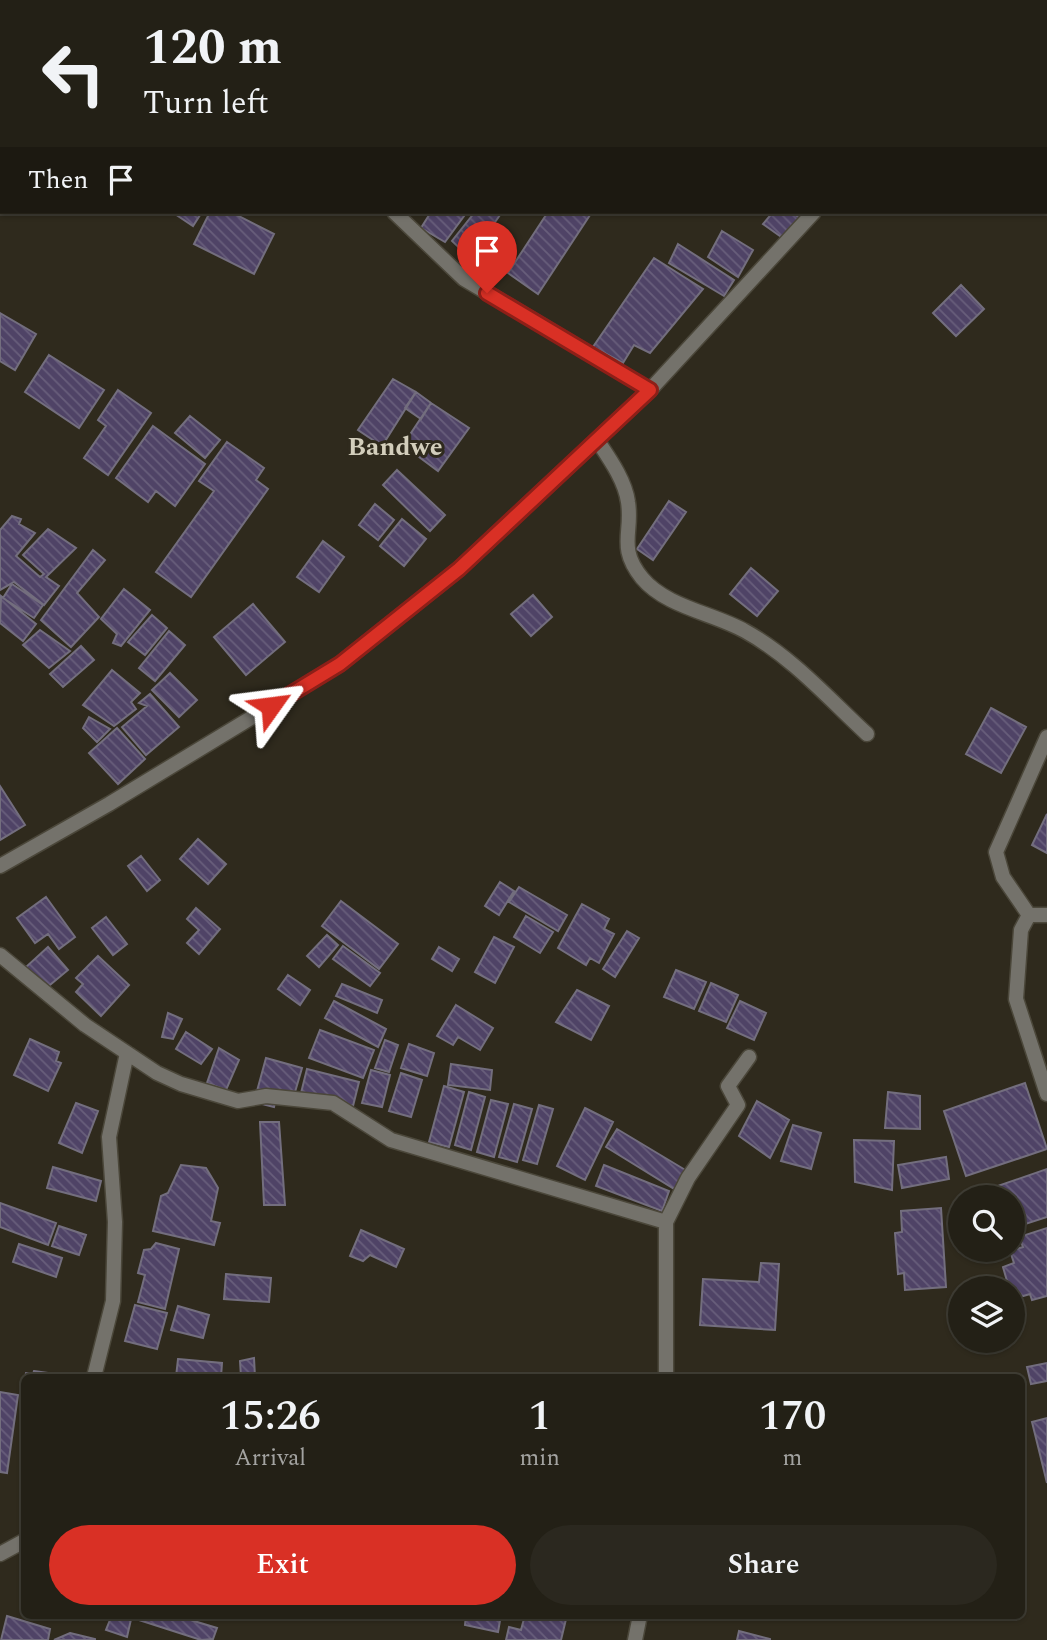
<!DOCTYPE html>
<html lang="en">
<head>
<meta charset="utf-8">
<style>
	:root { --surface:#232016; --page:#2b281f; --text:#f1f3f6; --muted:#a3a3a1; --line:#403e35; --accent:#d93025 }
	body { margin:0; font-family:Spectral,serif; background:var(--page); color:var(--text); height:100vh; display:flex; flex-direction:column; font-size:26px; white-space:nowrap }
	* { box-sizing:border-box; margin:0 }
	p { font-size:23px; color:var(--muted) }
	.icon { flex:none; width:38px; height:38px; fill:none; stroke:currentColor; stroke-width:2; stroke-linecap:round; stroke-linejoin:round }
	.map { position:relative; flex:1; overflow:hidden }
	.sheet { position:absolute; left:21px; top:1374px; width:1004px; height:245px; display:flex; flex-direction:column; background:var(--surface); border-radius:10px; box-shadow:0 2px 5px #0004,0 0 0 2px var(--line) }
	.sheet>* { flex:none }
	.banner { position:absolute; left:0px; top:0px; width:1048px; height:214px; box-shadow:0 2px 5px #0004,0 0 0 2px var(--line); background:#232016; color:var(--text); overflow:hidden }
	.controls { position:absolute; left:948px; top:1185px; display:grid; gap:14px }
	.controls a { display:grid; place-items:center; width:77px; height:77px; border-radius:50%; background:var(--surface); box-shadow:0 2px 5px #0004,0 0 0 2px var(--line); font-size:35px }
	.pin { position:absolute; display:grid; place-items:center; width:60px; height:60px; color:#fff; margin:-72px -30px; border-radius:50% 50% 50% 0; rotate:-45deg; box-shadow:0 0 7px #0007 }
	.pin .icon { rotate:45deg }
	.me { position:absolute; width:77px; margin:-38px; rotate:59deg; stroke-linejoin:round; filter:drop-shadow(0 0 5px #0008) }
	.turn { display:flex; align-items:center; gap:24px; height:147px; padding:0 28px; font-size:32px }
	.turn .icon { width:91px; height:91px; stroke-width:2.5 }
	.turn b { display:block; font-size:49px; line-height:60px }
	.then { display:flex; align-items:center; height:66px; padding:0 28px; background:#0003; gap:14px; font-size:26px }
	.eta { display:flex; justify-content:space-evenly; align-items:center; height:119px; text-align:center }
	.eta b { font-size:42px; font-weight:600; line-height:49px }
	.primary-button { display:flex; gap:14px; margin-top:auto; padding:14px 28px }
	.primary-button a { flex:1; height:80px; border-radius:42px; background:var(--accent); color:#fff; font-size:28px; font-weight:600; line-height:80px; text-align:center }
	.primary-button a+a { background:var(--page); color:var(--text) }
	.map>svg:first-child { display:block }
</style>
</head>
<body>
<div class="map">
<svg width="1047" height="1640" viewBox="0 0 1047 1640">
	<defs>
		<pattern id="building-back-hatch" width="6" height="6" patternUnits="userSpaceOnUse" patternTransform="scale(1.75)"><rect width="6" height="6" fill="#4f4366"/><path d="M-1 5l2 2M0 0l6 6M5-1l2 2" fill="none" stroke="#685e7b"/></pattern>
	</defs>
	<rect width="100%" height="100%" fill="#2f2a1d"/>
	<path fill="url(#building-back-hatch)" stroke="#736e7e" stroke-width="2" d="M125,0H204L207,2H123Z
		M172,212H202L193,226Z
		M210,212H231L274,234L254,274L194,244Z
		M431,212H467L445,242L421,228Z
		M475,212H493L500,215L470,258L452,241Z
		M548,212H592L538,294L508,273Z
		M773,212H791L801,219L784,239L763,224Z
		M722,231L753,250L738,277L708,257Z
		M678,244L734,280L724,296L669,263Z
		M654,258L703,289L650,353L634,345L623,363L593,347Z
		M961,285L984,309L956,336L933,313Z
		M0,313L36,334L15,370L0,361Z
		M49,355L104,390L79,428L25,392Z
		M393,379L416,392L382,446L358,430Z
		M118,390L151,413L108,475L84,458L106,426L98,420Z
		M416,392L431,403L421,419L405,408Z
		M431,403L469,428L438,471L403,445Z
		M190,416L220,440L205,458L175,433Z
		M153,426L205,464L175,506L156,491L148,502L116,478Z
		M227,442L264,468L256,480L268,489L191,597L156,572L214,491L199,481Z
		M397,470L445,515L430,531L383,485Z
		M669,501L686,512L653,560L637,549Z
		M375,504L394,520L378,540L359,525Z
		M12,516L21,519L19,524L35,533L16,556L40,577L44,574L23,555L48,529L76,548L46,577L59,586L44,605L14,582L0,590V530Z
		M402,519L426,539L404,566L380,546Z
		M323,541L344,557L319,592L297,577Z
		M93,550L105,560L77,593L99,617L71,647L41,620Z
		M751,568L778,591L757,616L730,594Z
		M12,584L43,605L34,618L3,598Z
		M124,589L150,610L121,646L113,643L117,634L101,619Z
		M533,595L552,617L531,636L511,614Z
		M1,596L36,624L23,641L0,623Z
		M253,604L285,642L246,675L214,637Z
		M152,615L167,628L145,655L128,642Z
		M40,630L70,651L49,668L23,645Z
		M169,631L185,645L155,681L139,668Z
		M81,646L94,660L63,687L50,674Z
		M112,670L140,693L131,702L136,709L114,726L83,705Z
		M170,673L197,700L179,717L152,690Z
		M150,694L179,727L146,755L122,727L147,706L139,703Z
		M991,708L1026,727L1001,773L966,754Z
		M89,717L110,729L97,742L83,728Z
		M117,728L145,759L118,784L89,753Z
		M0,786L25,825L0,840Z
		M1047,814V853L1032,845Z
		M198,839L226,864L208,884L180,859Z
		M141,856L160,880L147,891L128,866Z
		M500,882L514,891L499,915L485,906Z
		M519,887L567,915L558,931L509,902Z
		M46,897L75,937L59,949L48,934L35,943L17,918Z
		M341,901L398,944L379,969L322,926Z
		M582,904L609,919L604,929L614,934L599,963L590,958L586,965L558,948Z
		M196,908L220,929L199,954L187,943L199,930L187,919Z
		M526,916L553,932L540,953L514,937Z
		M106,917L127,944L113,955L92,928Z
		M627,931L639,938L615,977L603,969Z
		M327,935L338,945L319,967L307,956Z
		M494,937L514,947L495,983L475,972Z
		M343,946L380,973L370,986L333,959Z
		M48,947L68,970L45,989L26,967Z
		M439,947L459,959L452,971L432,959Z
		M98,956L129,985L101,1016L76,992L83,984L76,978Z
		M676,970L706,982L694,1009L664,997Z
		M288,975L310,990L300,1005L278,989Z
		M711,983L738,995L726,1022L699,1011Z
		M342,984L382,1000L377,1013L336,996Z
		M577,990L609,1006L591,1040L556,1022Z
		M334,1001L386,1029L378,1047L325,1018Z
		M740,1001L766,1013L754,1040L727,1028Z
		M456,1005L493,1028L480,1050L458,1037L453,1045L437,1036Z
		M168,1013L182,1019L173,1039L162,1037Z
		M320,1030L374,1050L363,1078L309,1058Z
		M186,1032L212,1049L201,1064L176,1049Z
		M30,1039L59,1052L56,1061L61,1063L48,1091L14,1075Z
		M385,1040L398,1045L389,1072L375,1068Z
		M409,1044L434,1053L427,1076L401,1068Z
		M219,1048L239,1060L226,1090L207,1083Z
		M266,1058L302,1068L293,1099L277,1094L274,1107L254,1102Z
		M451,1064L492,1070L490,1090L448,1085Z
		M307,1069L359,1082L353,1106L301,1093Z
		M371,1070L390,1075L382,1107L362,1103Z
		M401,1073L422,1080L411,1117L389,1111Z
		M1025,1083L1047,1149L966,1176L944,1111Z
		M444,1086L464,1092L449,1147L429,1142Z
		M469,1092L485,1097L471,1150L455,1145Z
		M888,1092L920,1096V1129L885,1128Z
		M491,1100L508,1104L494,1157L477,1152Z
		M757,1101L789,1120L770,1158L739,1136Z
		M76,1103L98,1111L82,1153L59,1143Z
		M514,1104L532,1109L517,1162L499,1157Z
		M539,1105L553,1109L537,1164L523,1160Z
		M585,1108L613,1122L585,1180L557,1166Z
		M260,1122H279L285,1205H264Z
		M793,1125L821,1133L811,1169L781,1161Z
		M617,1129L687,1171L676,1190L606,1147Z
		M854,1140L894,1141L892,1190L855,1182Z
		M946,1157L949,1179L902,1188L898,1165Z
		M181,1165L206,1168L218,1188L211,1221L220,1223L214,1245L153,1231L161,1196L168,1193Z
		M604,1165L669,1191L662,1211L596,1186Z
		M53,1167L101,1181L96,1201L47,1188Z
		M1047,1169V1217L1013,1228V1197H966Z
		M0,1203L56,1223L48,1245L0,1227Z
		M941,1208L946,1287L905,1290L904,1273L898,1274L895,1233L902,1232L901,1211Z
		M59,1226L86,1235L79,1255L52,1246Z
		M1047,1228V1296L1032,1300L1030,1294L1013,1299V1288H1009L1003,1267L1014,1263L1010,1251L1023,1247L1019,1237Z
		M361,1230L404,1249L396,1267L370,1255L363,1261L350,1256Z
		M156,1243L179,1249L165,1309L138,1302L145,1275L138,1273L144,1250L151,1249Z
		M19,1244L62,1258L56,1277L13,1262Z
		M761,1263L779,1264L775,1330L700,1325L703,1279L759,1282Z
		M226,1274L271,1278L269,1302L224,1299Z
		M135,1305L167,1313L157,1349L125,1341Z
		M178,1306L209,1315L203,1338L171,1330Z
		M254,1358L255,1377H241L240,1361Z
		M178,1359L222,1363L221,1377H176Z
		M1047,1363V1381L1031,1384L1027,1367Z
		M34,1371L63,1375V1377H25L26,1373L33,1374Z
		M0,1392L18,1395L7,1473L0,1472Z
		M1047,1418V1483L1032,1422Z
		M112,1615H132L127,1637L106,1630Z
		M137,1615H185L184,1618L217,1628L213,1639L201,1640L136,1619Z
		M466,1615H501L498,1632L465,1625Z
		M525,1615H567L561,1640H506L509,1627L521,1630Z
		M7,1616L50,1629L48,1640H1Z
		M739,1631L770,1639V1640H737Z
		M70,1633L95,1639V1640H54Z"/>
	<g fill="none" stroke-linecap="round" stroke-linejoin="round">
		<defs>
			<path id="minor" d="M108,2V0
				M748,2L749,0
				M0,13H2
				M394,212L464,279L650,390
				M597,440C609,458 625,480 628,502C633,533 617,547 642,578C666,607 713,613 745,631C792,657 828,698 867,734
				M1029,915L1003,877L996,852L1047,737
				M1047,915H1029L1021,930L1016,999L1047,1094
				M0,955L85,1025L157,1073L181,1084L238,1101L266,1096L333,1103L391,1140L666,1222
				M94,1377L113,1301L115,1222L109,1137L127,1053
				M666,1377V1222L688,1178L738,1105L728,1086L749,1057
				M0,1554L24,1541
				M635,1640L640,1615"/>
			<path id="tertiary" d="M1007,2L1009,0
				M0,866L109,804L340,664L459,569L650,390L814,212"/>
		</defs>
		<use href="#minor" stroke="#4b473a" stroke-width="17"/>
		<use href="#tertiary" stroke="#4b473a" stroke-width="17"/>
		<use href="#minor" stroke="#74726b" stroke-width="14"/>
		<use href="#tertiary" stroke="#74726b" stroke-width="14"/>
	</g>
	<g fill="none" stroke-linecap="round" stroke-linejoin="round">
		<defs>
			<path id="route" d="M271,706L340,664L459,569L650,390L487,293"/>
		</defs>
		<use href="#route" stroke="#8d1f18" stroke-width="18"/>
		<use href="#route" stroke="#d93025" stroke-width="12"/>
	</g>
	<g text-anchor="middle" stroke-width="6" stroke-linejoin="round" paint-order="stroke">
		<g font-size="26" font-weight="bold" fill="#d3cebc" stroke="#2f2a1d">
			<text x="395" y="455">Bandwe</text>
		</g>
	</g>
</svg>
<div class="controls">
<a><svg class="icon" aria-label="search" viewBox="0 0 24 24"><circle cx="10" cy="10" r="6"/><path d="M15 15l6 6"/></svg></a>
<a><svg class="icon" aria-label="layers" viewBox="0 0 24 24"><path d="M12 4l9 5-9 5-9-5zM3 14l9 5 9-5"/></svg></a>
</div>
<div class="pin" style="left:487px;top:293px;background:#d93025"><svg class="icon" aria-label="arrive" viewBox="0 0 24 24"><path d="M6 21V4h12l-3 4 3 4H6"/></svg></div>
<svg class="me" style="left:271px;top:706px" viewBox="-20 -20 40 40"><path d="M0-17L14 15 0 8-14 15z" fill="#d93025" stroke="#fff" stroke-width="4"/></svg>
<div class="banner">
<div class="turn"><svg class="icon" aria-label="left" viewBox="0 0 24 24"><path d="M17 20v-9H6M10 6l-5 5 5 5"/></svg><div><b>120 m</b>Turn left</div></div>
<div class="then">Then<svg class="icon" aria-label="arrive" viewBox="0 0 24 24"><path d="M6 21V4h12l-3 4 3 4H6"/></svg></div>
</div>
<section class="sheet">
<div class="eta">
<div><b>15:26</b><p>Arrival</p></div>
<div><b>1</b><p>min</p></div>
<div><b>170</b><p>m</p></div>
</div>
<div class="primary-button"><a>Exit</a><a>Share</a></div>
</section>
</div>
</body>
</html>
